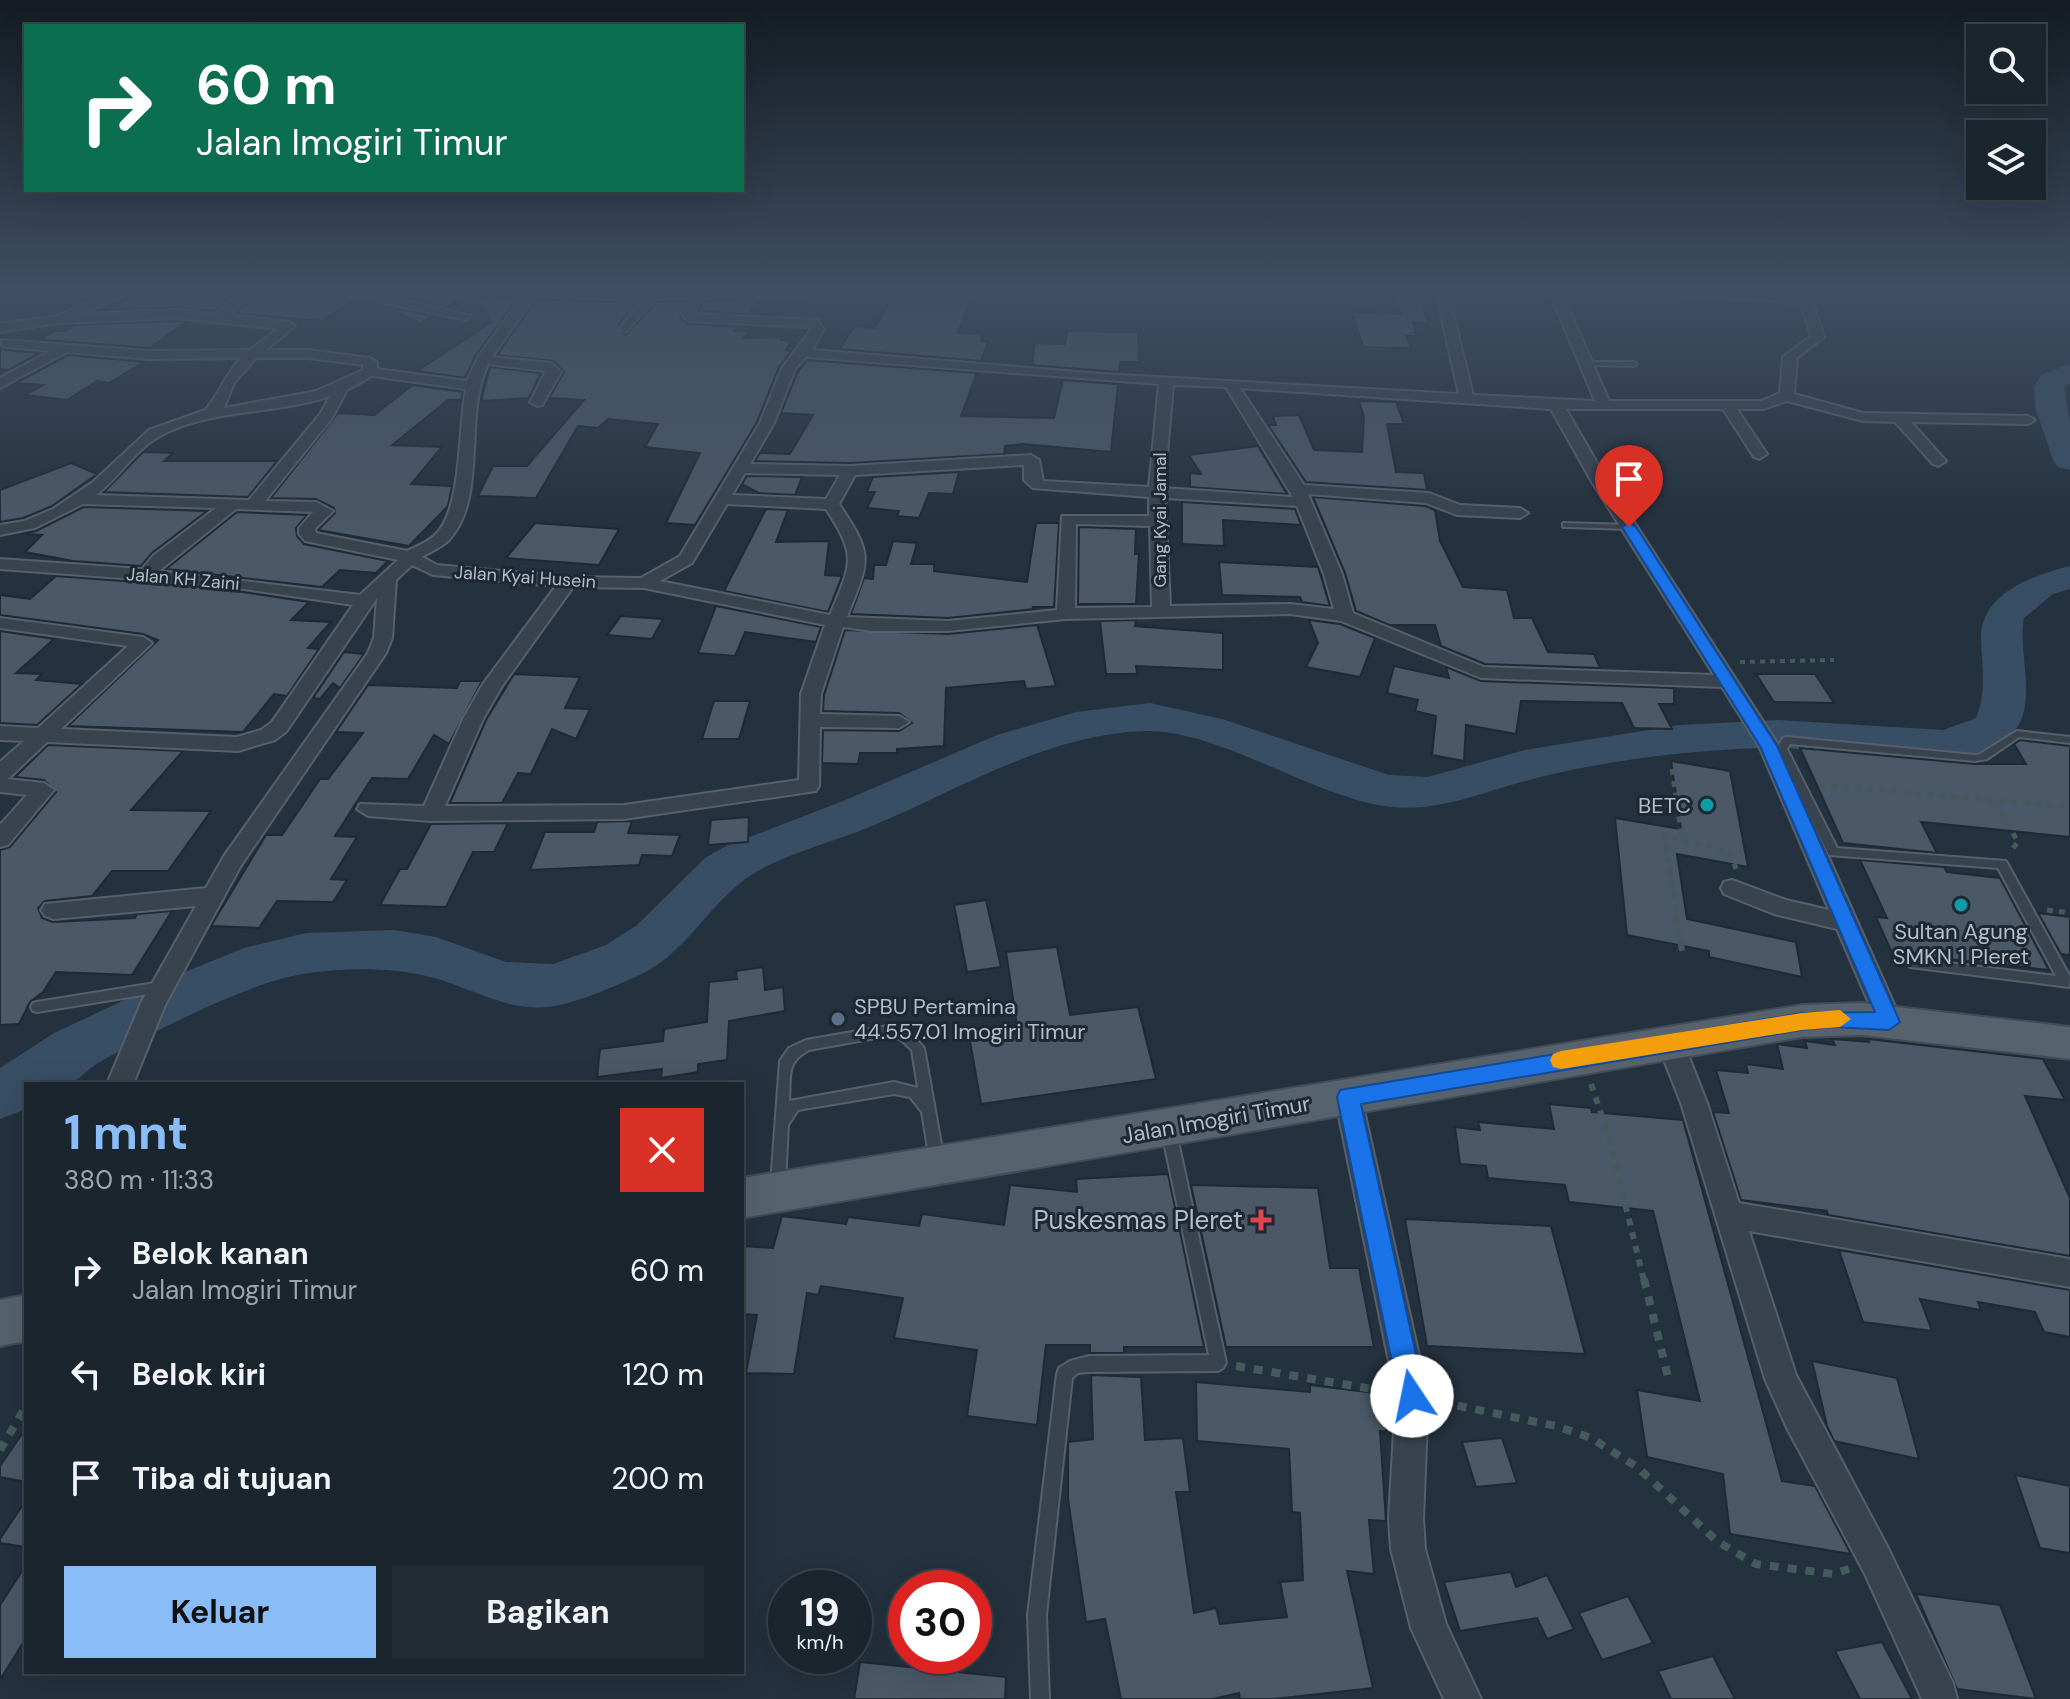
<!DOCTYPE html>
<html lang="id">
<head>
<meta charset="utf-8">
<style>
	:root { --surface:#1b252e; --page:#242d36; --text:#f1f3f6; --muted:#a0a5aa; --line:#39424a; --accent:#8abcf7 }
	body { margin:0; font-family:"DM Sans",sans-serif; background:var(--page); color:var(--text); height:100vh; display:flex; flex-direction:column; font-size:30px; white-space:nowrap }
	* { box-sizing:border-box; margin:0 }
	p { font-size:26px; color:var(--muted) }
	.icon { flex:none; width:44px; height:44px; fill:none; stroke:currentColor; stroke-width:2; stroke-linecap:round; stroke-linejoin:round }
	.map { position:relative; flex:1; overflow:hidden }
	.sheet { position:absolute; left:24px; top:1082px; width:720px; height:592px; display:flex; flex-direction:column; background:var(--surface); border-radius:0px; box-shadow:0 8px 32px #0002,0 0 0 2px var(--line) }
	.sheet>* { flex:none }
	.hud { position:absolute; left:24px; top:24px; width:720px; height:168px; border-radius:0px; box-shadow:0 8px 32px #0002,0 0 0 2px var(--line); background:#0b6e4f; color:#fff; overflow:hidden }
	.tools { position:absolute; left:1966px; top:24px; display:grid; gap:16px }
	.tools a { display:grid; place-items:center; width:80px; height:80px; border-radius:0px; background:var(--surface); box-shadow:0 8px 32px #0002,0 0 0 2px var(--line); font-size:40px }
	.speed { position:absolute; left:768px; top:1570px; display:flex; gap:16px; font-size:40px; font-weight:700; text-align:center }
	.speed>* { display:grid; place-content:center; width:104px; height:104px; border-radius:50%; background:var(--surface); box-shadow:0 8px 32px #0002,0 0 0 2px var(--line); line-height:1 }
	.speed small { font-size:20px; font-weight:400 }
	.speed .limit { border:12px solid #d22; background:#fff; color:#111 }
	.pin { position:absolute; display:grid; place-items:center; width:68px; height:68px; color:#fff; margin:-82px -34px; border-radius:50% 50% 50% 0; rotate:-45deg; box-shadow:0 0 8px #0007 }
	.pin .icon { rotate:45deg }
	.me { position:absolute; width:88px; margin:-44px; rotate:349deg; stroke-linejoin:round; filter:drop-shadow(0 0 6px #0008) }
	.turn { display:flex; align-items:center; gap:28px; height:168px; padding:0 40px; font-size:36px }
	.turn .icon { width:104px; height:104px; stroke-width:2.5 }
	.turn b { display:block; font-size:56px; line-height:68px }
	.round { display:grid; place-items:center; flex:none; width:84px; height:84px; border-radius:0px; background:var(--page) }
	.headline { display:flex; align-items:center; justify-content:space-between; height:136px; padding:0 40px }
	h1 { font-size:48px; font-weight:700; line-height:60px; color:var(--accent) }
	.button { display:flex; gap:16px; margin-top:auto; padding:16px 40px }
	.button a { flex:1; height:92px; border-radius:0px; background:var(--accent); color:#111; font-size:32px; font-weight:700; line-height:92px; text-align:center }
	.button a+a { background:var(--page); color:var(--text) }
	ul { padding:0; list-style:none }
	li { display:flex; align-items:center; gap:24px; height:104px; padding:0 40px }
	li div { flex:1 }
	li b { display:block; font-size:30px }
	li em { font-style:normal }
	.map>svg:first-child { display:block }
</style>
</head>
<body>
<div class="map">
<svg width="2070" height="1699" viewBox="0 0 2070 1699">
	<rect width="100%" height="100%" fill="#24313e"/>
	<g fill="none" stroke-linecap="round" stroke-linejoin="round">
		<path fill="#384e65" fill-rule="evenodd" d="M2070,364V383L2064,387L2070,422V470L2058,467L2053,460L2035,407L2034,387L2041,375Z
			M2070,566V589L2053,594L2024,618C2017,655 2041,708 2009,737C1967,776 1834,749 1778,748C1704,748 1605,760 1533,779C1485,791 1442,812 1391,807C1316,799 1221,730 1146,731C1046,734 961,789 872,826C832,843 771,857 739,884C704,913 682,955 640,975C615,986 582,1001 555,1006C508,1014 470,986 426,976C389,967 341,968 303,974C246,983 149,1034 98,1063C89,1068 80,1079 71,1083C59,1088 39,1084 26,1084V1109L0,1119V1068L54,1033L180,974L244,948L306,933L394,930L436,937L506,962L553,964L606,945L637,925L705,858L726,846L843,801L997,735L1076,712L1150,703L1222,719L1389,775L1428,777L1525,750L1679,725L1777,720L1943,730L1976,718C1987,691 1982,668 1981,639C1980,593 2034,575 2070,566Z"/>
	</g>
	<path fill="#4a5867" stroke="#1f2a35" stroke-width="2" d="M142,289H238L215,311L177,307L98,310L117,306Z
		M258,289H385L377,296L379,305L432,316L421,323L358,297L322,321L236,313Z
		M407,289H456L465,296L447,307L401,296Z
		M890,289H974L958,333L983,334L981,341H988L981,361L840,349L854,326L875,328L890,302Z
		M1394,293L1419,294L1428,323L1413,322L1416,336H1406L1411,348L1363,347L1352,312L1401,314Z
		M476,297L517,299L476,355L465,378L417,371L492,322Z
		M537,299L635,303L618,326L626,335L656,302L683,301L680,316L687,324L738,327L735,331L749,332L743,338L782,337L781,340L791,341L786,350L791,351L779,367L757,422L695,525L666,523L700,453L645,447L658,424L608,419L598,428L578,426L536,498L478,496L493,466H527L584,400L549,398L564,372L553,361L497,355Z
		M759,300L749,314L698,311L706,301Z
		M177,321L186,322L150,348L20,338L41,339L54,331H66L74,325Z
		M1067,331L1138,332L1139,362H1120L1119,372L1032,365L1035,343L1065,344Z
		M0,348L7,350L40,353L9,370L0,369Z
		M68,355L144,362L109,383L97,381L67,400L25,395L43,385L16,383Z
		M807,360L977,373L961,416L1054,418L1063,380L1118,384L1111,452L1023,444L1005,446L1004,454L850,463L755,461L760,453L790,454L813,415L781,413L798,371Z
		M490,367L541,373L529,398L481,401Z
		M413,385L463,392L461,400H448L392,445L442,447L411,484L452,486L448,506L409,546L318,530L335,513L334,508L316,499L271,498L338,413L374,415Z
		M1359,401L1396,402L1404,424H1387L1396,472L1424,473L1427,490L1306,482L1268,425H1276L1273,416L1299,415L1314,450L1362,452L1364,417Z
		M1258,446L1287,494L1190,487V473L1201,474L1189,455Z
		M143,452L173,453L164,461H277L248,497L104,492Z
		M71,463L97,474L52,506L23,518L0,522V490Z
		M959,472L953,494L929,493L919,518L897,516L899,511L867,508L875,492H867L873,477Z
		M747,476L802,477L795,495L759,493L742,484L737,492Z
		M1313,497L1425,506L1435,510L1440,541L1463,587L1507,590L1514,618H1532L1548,652L1594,654L1600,668L1485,664L1441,646L1435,625H1389L1356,611L1345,573Z
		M1182,502L1295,509L1301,525L1223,520L1224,546L1182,544Z
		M84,507L207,511L152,553L141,566L73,561L25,552L42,535L22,534L36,531Z
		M766,509L788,510L776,542L829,541L825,575L842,576L828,612L724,591Z
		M237,512L307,515L296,528L297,536L304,544L388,561L376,573L340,570L322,587L166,569Z
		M535,523L619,529L599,565L506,558Z
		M1036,523H1059L1054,607H1033L1034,609L948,618L851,614L864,578L873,579L874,565H886L893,541L917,543L911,564H934V571L1027,582Z
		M1079,527L1136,529L1135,554H1139L1136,604H1078Z
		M1219,562L1318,567L1330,606L1302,602L1300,597L1222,595Z
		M56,576L216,588L309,602L291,620L331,622L308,648L319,649L287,696L274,694L243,732L68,726L158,640L143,634L0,615V595L30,599Z
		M716,606L821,627L816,642L745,632L735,656L698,653Z
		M621,616L663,619L652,639L607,635Z
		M1136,620L1135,626L1223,633V670L1136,666L1137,674H1106L1100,621Z
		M1309,620L1340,624L1375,638L1360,677L1306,667L1318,643Z
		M1037,625L1056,686L1026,689L1024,681L946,688L944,746L897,749V753H860L858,764L822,763L823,730L899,731L912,723L899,713L823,711L824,695L845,630L948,634Z
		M0,631L54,639L16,673L42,674L36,680L82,684L37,725L0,723Z
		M344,652L364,654L340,688L333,683L320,699L313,698Z
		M1394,666L1449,678L1446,667L1481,681L1674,688V704H1659L1672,729L1634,728L1622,703L1521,701L1516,734L1466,725L1464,761L1432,755L1436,716L1415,711L1418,700L1387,693Z
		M514,674L580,677L565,708L590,709L576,739L552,729L531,774L518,773L502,803H450L486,720Z
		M1756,674H1815L1834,703L1774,702Z
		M460,681H482L449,744L434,735L408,779L372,778L335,836L357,837L331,879L347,880L333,902L277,901L259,928L211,926L266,835H282L320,779H328L363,733L336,732L368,685L457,688Z
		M714,701H750L739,739H702Z
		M2020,740L2070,746V837L1921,822L1937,853L1843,843L1800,748L1975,764H2026L2014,744Z
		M48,745L183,751L131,810L211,811L168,871H112L92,896L45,901L38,908L42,918L53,922L135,918L137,914L172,911L132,975L56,972L43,992L30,1002L19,1024L0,1025V850L10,847L56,792L44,780L15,777Z
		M1671,761L1730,771L1748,867L1677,854L1687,919L1796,942L1802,977L1709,957V951L1627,935L1615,818L1681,829Z
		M749,817L748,842L708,845L711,820Z
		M632,821L628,833L680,835L672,856L642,855L639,865L530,870L545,832H594L597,822Z
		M508,823L494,852H473L446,907L380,905L400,869H407L431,824Z
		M1860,860L1944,867L1947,872L2000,878L2049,970L1892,953L1876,917L1887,918Z
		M986,900L1001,967L967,972L954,905Z
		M2038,913L2070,917V955L2061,954Z
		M1057,947L1070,1015L1138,1007L1156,1079L981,1104L970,1041L1018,1033L1006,952Z
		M763,967L765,990L783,987L785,1011L729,1021L727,1060L698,1064V1072L661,1078L662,1069L597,1077L600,1049L663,1041L664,1029L707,1022L709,982L737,979L736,971Z
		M1832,1039L1869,1042L1868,1039L2043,1059L2065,1100L2025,1096L2070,1198V1256L1828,1215L1827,1211L1741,1200L1713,1112L1729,1113L1716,1070L1748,1073L1746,1064L1783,1069L1777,1044L1807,1048L1805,1041L1835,1045Z
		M1549,1104L1591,1108L1592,1112L1683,1120L1782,1481L1815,1486L1851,1554L1730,1534L1723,1474L1647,1457L1637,1390L1700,1401L1653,1211L1569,1202L1565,1185L1488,1178L1486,1166L1460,1164L1455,1127L1480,1130L1478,1122L1554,1129Z
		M1168,1174L1204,1347H1124V1353H1090V1345H1046L1037,1425L967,1416L977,1350L894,1338L903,1298L821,1286L818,1295L807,1293L794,1374L746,1373L757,1315L742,1314V1246L773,1248L782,1216L846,1224L848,1217L919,1226L922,1214L1004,1225L1010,1185L1077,1192L1076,1179Z
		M1191,1185L1318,1188L1330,1268H1359L1374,1347H1226Z
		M1405,1219L1551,1226L1585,1354L1427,1346Z
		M1839,1250L2070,1290V1337L2044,1332L2035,1312L1978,1302L1981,1310L1920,1299L1932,1331L1863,1322Z
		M1812,1361L1897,1378L1919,1459L1834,1441L1827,1426Z
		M1091,1375L1141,1377L1145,1440L1183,1438L1190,1492H1176L1194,1613L1216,1608L1220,1624L1287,1617L1280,1582L1303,1580L1300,1513L1292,1512L1289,1449L1197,1441L1196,1382L1310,1392V1385L1383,1394L1386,1432L1380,1431L1386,1521L1369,1520L1374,1574L1347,1571L1373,1688L1274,1699H1240L1239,1693L1213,1699H1121L1105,1619L1086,1622L1068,1499V1442L1093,1439Z
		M26,1428V1482L0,1477V1466Z
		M1502,1438L1517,1483L1476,1487L1462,1442Z
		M2015,1475L2070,1486V1553L2040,1548Z
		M26,1500V1547L0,1543V1539Z
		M26,1565V1638L0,1680V1605Z
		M1511,1572L1516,1587L1547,1575L1574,1629L1547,1639L1537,1618L1460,1631L1444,1582Z
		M1916,1594L2000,1605L2036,1699L1957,1689Z
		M1628,1596L1653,1643L1602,1660L1579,1613Z
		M1882,1642L1912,1699H1860L1835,1651Z
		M1713,1656L1735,1699H1671L1658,1671Z
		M860,1662L1006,1677L1005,1699H854Z"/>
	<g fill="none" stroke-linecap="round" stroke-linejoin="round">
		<defs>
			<path id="lane" d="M1584,362H1634L1637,364L1634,366L1586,365L1584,364Z
				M1563,523L1629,525L1633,527L1629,529L1566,527H1563Z
				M2017,731L2070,737V743L2019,737L1987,759L1975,761L1790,744L1787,749L1837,848L2006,861L2070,977L2069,987L1910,967L1908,964L1910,961L1914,959L2056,976L1998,868L1829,855L1777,749L1783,738L1787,737L1975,755L1980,754Z
				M161,982L165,984L167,987L165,990L161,992L37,1012L33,1011L31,1007L33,1003L37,1002Z
				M887,1026L908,1030L924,1048L944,1161L942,1165L937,1167L932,1165L930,1161L922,1112L910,1097L894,1094L798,1110L788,1125L785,1184L783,1188L778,1190L773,1188L771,1184L780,1061L789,1048L806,1040ZM887,1036L900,1039L912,1050L918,1088L894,1082L789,1101C791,1076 785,1063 809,1050Z
				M1169,1126L1174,1128L1176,1132L1226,1363L1223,1368L1218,1371L1089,1372L1078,1373L1072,1378L1046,1615L1049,1699H1031L1028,1615L1057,1374L1059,1368L1070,1361L1089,1356L1209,1355L1162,1132L1164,1128Z"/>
			<path id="street" d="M123,289H139L82,314L177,310L216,314L242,289H255L229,315L289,322L295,326L266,350H308L370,358L377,362V369L467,381L478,357L523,296L465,293L459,289L620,293L859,289L853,293L700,298L694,314L818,320L823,330L812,350L1102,374L1459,394L1435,289H1447L1473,395L1595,401L1552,298L1554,289H1566L1564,298L1609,401H1761L1780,393L1783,357L1811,336L1801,303L1656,293L1650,289L1798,296L1796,289H1808L1824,337L1797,358L1794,394L1863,413L2028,416L2035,420L2028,424L1911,422L1946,461L1938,466L1933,464L1895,422L1863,421L1787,401L1763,409H1737L1767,454L1759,459L1754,457L1723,409H1566L1608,482L1779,746L1902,1022L1898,1029L1889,1032L1880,1029L1837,929L1774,914L1724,894L1721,888L1724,882L1732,880L1786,900L1829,910L1759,746L1722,687L1481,678L1341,621L1290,614L1066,619L948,631H872L843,627L821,694L820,714L899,716L909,722L899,728L820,727L819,786L816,791L624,819L431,821L368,816L357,809L360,804L424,806L463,719L483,684L556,586L433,575L412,565L396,580L392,638L386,653L240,867L165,1005L133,1084H107L141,1003L196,906L53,919L45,916L41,910L45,904L206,888L224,856L368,653L374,638L377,598L286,732L275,740L238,751L47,742L8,779L44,783L54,790L8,845L0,847V825L27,795L0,792V762L24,741L0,740V726L38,728L128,646L0,628V618L143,637L152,643L61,729L237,737L261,730L272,722L353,605L216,585L0,569V559L142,569L154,555L216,508L83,504L35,528L0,535V525L24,521L53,509L93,482L149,430L205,410C213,404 227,372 241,358L149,359L67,352L0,388V378L50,351L7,347L2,346V340L149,351L250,350L278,329L177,318L59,323L0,332V324L56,316ZM535,296L641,300L620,328L626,332L655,299L687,298L682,314L687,321L809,327L811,330L782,368L760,423L680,556L641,578L568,577L437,565L422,557C430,552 442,547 449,540C488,497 463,415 488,364L546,371L530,402L537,406L542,405L561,372L551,363L492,357ZM806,357L1159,384L1149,487L1043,481L1039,460L1031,455L850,466L750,464L774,423L795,369ZM256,358H308L363,365V370L316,391L224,408L234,383ZM372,376L466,389C458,426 463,509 435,535C428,542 416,547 407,551L316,533L315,529L333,511L316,502L265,501L332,418L347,390ZM1173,385L1226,387L1293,497L1164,488ZM1240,388L1551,409L1592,482L1714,675L1484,667L1353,613L1342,574L1308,494L1426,503L1457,515L1520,518L1528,513L1520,508L1460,505L1429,493L1304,485ZM330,396L320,414L249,500L96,495C119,478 135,449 160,436C211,408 276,415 330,396ZM1024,465V480L1033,488L1149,497V516H1062L1057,610L948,621L847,617C869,560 875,557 839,504L855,475ZM745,473L840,475L826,499L732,495ZM1165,498L1297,506L1324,574L1334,609L1290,604L1170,606ZM727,504L826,509C858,558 851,563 830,615L660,581L692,563ZM236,509L313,512L299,528V534L305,541L398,560L360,595L159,571ZM1076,524L1150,526L1152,607L1075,608ZM573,587L644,588L825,625L801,694L799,780L624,805L445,806L483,719L502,686Z
				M390,289H404L394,297L471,316L465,320L380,302V296Z
				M1670,1031L1679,1035L1683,1042L1707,1103L1739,1203L2070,1259V1287L1749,1231L1796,1375L1888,1548L1953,1683L1957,1699H1922L1864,1572L1787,1428L1765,1379L1681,1103L1657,1042L1661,1035Z
				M1348,1086L1357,1089L1361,1097L1428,1396L1423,1519L1425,1549L1446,1624L1481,1699H1444L1411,1628L1391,1549L1389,1519L1396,1396L1335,1097L1339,1089Z"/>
			<path id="primary" d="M1862,1003L2070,1027V1059L1862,1035L1802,1037L742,1218V1178L1802,1005Z
				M26,1295V1341L0,1346V1300Z"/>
		</defs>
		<use href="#lane" stroke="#56606c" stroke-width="4"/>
		<use href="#street" stroke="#56606c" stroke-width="4"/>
		<use href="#primary" stroke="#414c57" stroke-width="4"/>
		<path stroke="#445b5c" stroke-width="4" stroke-dasharray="5 5" stroke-linecap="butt" d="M1740,662L1834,660"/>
		<path stroke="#445b5c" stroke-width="5" stroke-dasharray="6 6" stroke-linecap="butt" d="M1672,769L1682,839L1729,852L1737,871
			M1820,785L2070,807
			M1995,802L2018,842L2009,853
			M2047,910L2070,913
			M1681,946L1664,836L1682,839"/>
		<path stroke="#445b5c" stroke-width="6" stroke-dasharray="7 7" stroke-linecap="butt" d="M1681,944L1682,951
			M1591,1084L1608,1134L1644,1281"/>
		<path stroke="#445b5c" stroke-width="8" stroke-dasharray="9 9" stroke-linecap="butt" d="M1644,1279L1669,1381
			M1236,1366L1384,1391
			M1440,1402L1556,1426L1591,1438L1637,1467L1718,1542L1756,1564L1833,1574L1849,1569
			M0,1450L26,1406"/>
		<use href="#lane" fill="#38434e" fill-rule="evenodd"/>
		<use href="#street" fill="#38434e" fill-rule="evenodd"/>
		<use href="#primary" fill="#56626e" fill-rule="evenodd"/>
	</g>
	<linearGradient id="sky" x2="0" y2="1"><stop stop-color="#141b22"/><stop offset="0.55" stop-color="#3f4e63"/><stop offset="1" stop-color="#3f4e63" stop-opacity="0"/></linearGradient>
	<rect width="2070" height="527" fill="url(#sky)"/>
	<path fill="#1a73e8" stroke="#114b97" stroke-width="2" d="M1629,523L1636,527L1777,746L1900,1022L1889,1030L1832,1027L1802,1030L1361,1104L1425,1396L1421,1405L1412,1409L1403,1405L1399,1396L1337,1097L1340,1090L1802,1013L1875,1012L1760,746L1622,527Z"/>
	<path fill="#f59e0b" d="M1840,1010L1851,1019L1840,1027L1802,1030L1561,1069L1553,1067L1550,1060L1553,1054L1561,1051L1802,1013Z"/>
	<g fill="#0f9aa8" stroke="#1d2833" stroke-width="3">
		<circle cx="1707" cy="805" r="8"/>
		<circle cx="1961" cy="905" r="8"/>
	</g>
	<circle fill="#5c6f8a" stroke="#1d2833" stroke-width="3" cx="838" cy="1019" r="8"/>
	<path fill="#e0444e" stroke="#1d2833" stroke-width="3" d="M1257 1208h8v8h8v8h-8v8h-8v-8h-8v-8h8z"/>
	<g text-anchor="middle" stroke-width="6" stroke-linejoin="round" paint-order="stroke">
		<g font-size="18" fill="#b4bdc9" stroke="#1d2833">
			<text transform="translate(1160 520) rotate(-90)" y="6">Gang Kyai Jamal</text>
			<text transform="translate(525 577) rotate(4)" y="6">Jalan Kyai Husein</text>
			<text transform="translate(183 579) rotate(5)" y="6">Jalan KH Zaini</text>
		</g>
		<g font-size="22" fill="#b4bdc9" stroke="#1d2833" text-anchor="end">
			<text x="1691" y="813">BETC</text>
			<text x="1961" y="939" text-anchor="middle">Sultan Agung<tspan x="1961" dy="25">SMKN 1 Pleret</tspan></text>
			<text x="854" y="1014" text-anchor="start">SPBU Pertamina<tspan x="854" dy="25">44.557.01 Imogiri Timur</tspan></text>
		</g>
		<g font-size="22" fill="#b4bdc9" stroke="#1d2833">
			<text transform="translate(1216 1119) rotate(-10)" y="8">Jalan Imogiri Timur</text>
		</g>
		<g font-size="26" fill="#b4bdc9" stroke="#1d2833" text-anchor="end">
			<text x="1243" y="1229">Puskesmas Pleret</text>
		</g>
	</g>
</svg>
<div class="tools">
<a><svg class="icon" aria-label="search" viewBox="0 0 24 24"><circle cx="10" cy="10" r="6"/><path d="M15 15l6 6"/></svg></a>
<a><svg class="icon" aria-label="layers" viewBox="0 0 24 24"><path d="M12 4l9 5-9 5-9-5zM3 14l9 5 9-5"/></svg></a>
</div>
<div class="speed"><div>19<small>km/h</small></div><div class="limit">30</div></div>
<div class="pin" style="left:1629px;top:527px;background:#d93025"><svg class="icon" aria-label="arrive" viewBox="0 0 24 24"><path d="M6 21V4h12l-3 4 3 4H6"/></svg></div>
<svg class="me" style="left:1412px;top:1396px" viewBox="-20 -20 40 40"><circle r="19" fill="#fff"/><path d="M0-13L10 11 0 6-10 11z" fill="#1a73e8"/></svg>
<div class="hud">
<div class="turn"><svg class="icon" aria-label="right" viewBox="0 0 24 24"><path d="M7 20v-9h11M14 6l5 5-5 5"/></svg><div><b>60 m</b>Jalan Imogiri Timur</div></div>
</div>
<section class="sheet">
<div class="headline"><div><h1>1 mnt</h1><p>380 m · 11:33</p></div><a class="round" style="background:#d93025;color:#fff"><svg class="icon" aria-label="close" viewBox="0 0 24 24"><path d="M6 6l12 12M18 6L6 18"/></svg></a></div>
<ul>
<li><svg class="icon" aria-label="right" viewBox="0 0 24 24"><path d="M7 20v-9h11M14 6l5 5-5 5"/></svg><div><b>Belok kanan</b><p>Jalan Imogiri Timur</p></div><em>60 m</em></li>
<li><svg class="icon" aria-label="left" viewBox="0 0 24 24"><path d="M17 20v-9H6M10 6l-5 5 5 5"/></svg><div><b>Belok kiri</b></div><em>120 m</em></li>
<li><svg class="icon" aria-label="arrive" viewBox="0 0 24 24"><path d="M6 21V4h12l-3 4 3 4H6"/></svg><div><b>Tiba di tujuan</b></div><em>200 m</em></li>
</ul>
<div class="button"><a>Keluar</a><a>Bagikan</a></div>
</section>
</div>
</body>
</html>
